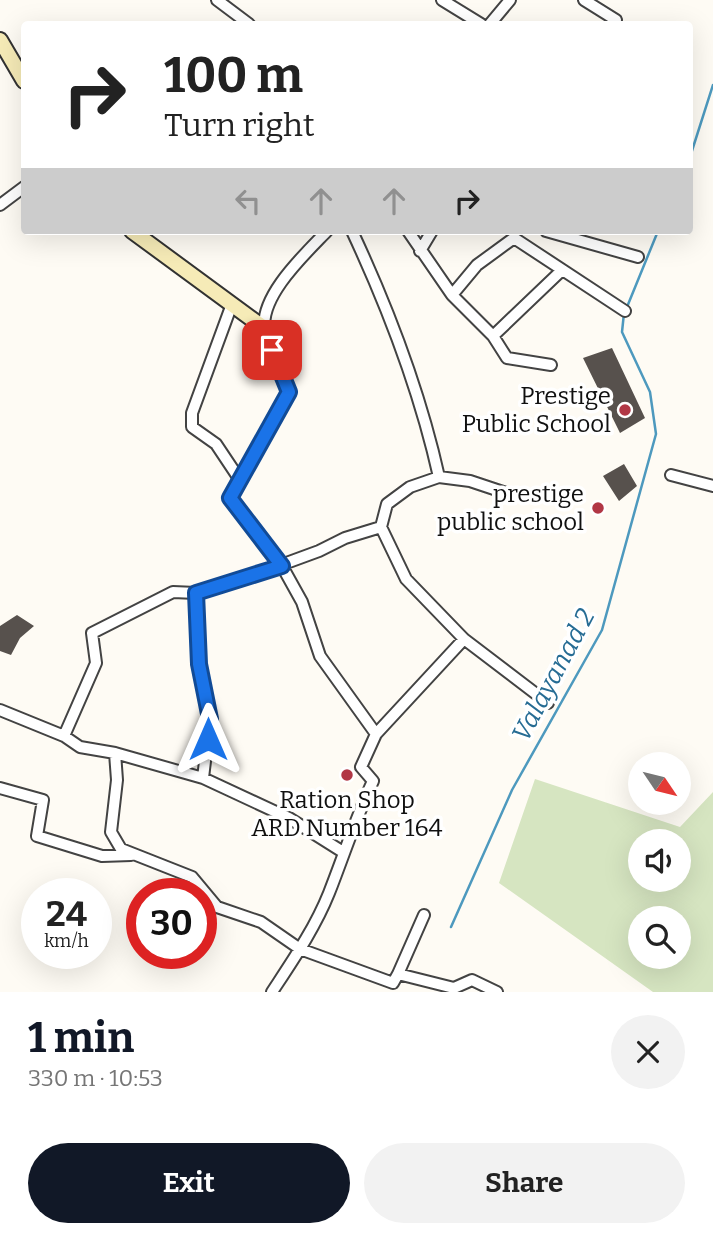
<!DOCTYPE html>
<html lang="en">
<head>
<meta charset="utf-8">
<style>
	:root { --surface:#fff; --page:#f2f2f2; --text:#222; --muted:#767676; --accent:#111827 }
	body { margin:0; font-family:Bitter,serif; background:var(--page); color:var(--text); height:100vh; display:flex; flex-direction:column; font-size:26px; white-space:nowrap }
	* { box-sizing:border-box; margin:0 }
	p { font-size:23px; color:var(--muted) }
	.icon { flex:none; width:38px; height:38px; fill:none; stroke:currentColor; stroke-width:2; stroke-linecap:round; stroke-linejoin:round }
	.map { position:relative; height:992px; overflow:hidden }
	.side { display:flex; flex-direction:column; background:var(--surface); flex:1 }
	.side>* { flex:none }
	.top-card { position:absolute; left:21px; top:21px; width:672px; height:214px; border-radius:7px; box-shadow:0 7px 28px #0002; background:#fff; color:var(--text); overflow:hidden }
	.needle { width:46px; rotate:125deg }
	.controls { position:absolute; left:628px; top:752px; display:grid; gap:14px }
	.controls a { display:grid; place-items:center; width:63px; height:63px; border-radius:50%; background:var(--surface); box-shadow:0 7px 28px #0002; font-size:35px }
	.speed { position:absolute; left:21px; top:878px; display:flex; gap:14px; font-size:35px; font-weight:700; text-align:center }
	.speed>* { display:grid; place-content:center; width:91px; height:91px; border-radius:50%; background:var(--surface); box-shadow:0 7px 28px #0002; line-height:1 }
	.speed small { font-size:18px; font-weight:400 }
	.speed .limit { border:10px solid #d22; background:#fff; color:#111 }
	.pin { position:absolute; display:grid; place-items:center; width:60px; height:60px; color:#fff; margin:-30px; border-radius:14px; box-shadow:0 4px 10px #0006 }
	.me { position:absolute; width:77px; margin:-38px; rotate:0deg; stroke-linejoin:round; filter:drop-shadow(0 0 5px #0008) }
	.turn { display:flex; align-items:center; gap:24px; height:147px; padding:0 28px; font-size:32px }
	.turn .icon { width:91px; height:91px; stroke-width:2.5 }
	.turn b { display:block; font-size:49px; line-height:60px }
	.lanes { display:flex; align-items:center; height:66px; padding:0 28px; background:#0003; justify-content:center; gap:35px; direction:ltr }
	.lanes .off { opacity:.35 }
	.round { display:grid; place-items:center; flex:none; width:74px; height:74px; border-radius:37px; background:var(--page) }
	.headline { display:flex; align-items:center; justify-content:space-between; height:119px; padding:0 28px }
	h1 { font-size:42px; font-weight:700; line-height:52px; color:var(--accent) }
	.button { display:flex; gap:14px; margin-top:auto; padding:14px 28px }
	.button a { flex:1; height:80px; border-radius:42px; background:var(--accent); color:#fff; font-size:28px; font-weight:700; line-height:80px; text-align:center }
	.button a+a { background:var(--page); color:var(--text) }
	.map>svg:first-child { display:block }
</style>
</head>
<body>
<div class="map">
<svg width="713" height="992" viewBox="0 0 713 992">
	<rect width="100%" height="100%" fill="#fefbf4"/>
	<path fill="#d6e5c1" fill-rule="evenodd" d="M535,779L680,827L713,792V992H653L499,883ZM640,842H679V880H640ZM640,919H679V957H640Z"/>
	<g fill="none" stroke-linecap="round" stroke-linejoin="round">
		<path stroke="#4d99be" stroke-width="2.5" d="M690,157L713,85
			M627,307L658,231
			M451,927L512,790L602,630L656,434L650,392L622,332L624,313"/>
	</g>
	<path fill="#57514d" d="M612,348L645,418L620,433L583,358Z
		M624,464L637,486L619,501L603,476Z
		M17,615L34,626L20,638L11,655L0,651V626Z"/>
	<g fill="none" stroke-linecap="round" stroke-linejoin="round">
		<defs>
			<path id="street" d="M217,0L249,24
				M442,0L481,24
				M584,0L616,20L613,24
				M490,24L510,0
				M0,205L24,187
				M352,231C389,310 420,392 439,477
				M408,231L452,295
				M546,231L638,257
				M420,251L432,231
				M232,304L192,413V427L216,444L240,480
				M493,336L561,271
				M551,365L507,358L493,336L452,295L477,265L514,238L625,311
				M671,475L713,486
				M381,527L406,579L464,639L548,703
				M196,593L199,664L210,719L203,778
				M0,710L64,736
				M376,734L464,639
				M115,753L203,778L289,818L343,852
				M0,788L43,800L37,836L102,856L131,855
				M398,974L424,915
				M272,992C293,960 315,928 329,893C344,855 356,817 373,781L361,767L376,734L320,656L302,602L282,566L230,498L289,392C281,373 270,351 265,331C258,297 306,253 327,231
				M497,992L472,980L454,988L398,974L393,983L300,949L261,922L217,907L192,877L121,849L111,832L117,780L115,753L80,747L64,736L96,663L92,633L173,592L196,593L240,580L319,551L345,538L381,527L387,504L410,487L439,477L470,481L506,493"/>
			<path id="secondary" d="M0,40L24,81
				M132,231L264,328"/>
		</defs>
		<use href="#street" stroke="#434343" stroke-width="14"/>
		<use href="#secondary" stroke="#323232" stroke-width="18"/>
		<use href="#street" stroke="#fff" stroke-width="10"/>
		<use href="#secondary" stroke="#f6ebb7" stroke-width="14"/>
	</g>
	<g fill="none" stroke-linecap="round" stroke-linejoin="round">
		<defs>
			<path id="route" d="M208,739L210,719L199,664L196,593L282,566L230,498L289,392L272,350"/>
		</defs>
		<use href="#route" stroke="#114b97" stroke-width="18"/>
		<use href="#route" stroke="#1a73e8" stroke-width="12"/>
	</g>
	<g fill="#b13745" stroke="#fff" stroke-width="2.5">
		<circle cx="625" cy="410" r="7"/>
		<circle cx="598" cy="508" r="7"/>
		<circle cx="347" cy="775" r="7"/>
	</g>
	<g text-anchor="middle" stroke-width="7" stroke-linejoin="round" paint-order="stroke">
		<g font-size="24" fill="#101010" stroke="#fff" text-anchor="end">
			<text x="611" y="404">Prestige<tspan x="611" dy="28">Public School</tspan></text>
			<text x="584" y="502">prestige<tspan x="584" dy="28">public school</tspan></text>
			<text x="347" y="808" text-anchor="middle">Ration Shop<tspan x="347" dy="28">ARD Number 164</tspan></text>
		</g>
		<g font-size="26" font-style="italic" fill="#266c94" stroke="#fff">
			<text transform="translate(553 675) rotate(-62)" y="9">Valayanad 2</text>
		</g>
	</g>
</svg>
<div class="controls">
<a><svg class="needle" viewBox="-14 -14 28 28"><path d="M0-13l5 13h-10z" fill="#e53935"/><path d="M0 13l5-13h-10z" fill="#767676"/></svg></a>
<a><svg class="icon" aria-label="sound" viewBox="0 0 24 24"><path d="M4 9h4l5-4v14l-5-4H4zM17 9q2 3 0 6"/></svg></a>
<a><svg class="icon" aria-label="search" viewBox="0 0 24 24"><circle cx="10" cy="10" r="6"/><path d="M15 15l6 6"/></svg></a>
</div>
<div class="speed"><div>24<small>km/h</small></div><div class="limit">30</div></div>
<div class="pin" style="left:272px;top:350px;background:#d93025"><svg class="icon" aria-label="arrive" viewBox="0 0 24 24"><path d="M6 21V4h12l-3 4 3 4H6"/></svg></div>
<svg class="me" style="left:208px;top:739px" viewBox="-20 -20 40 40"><path d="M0-17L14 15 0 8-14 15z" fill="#1a73e8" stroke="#fff" stroke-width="4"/></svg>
<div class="top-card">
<div class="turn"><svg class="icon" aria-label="right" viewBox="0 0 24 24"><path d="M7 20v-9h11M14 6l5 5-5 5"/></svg><div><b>100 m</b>Turn right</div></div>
<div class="lanes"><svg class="icon off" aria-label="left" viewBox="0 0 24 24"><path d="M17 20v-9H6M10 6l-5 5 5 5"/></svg><svg class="icon off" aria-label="ahead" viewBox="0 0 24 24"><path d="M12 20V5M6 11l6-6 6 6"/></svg><svg class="icon off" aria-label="ahead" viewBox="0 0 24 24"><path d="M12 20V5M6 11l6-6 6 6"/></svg><svg class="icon" aria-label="right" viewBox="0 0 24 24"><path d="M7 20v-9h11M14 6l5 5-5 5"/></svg></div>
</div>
</div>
<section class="side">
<div class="headline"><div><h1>1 min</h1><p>330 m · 10:53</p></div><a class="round"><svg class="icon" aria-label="close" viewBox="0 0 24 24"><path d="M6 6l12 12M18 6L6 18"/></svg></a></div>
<div class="button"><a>Exit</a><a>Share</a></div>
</section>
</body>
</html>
